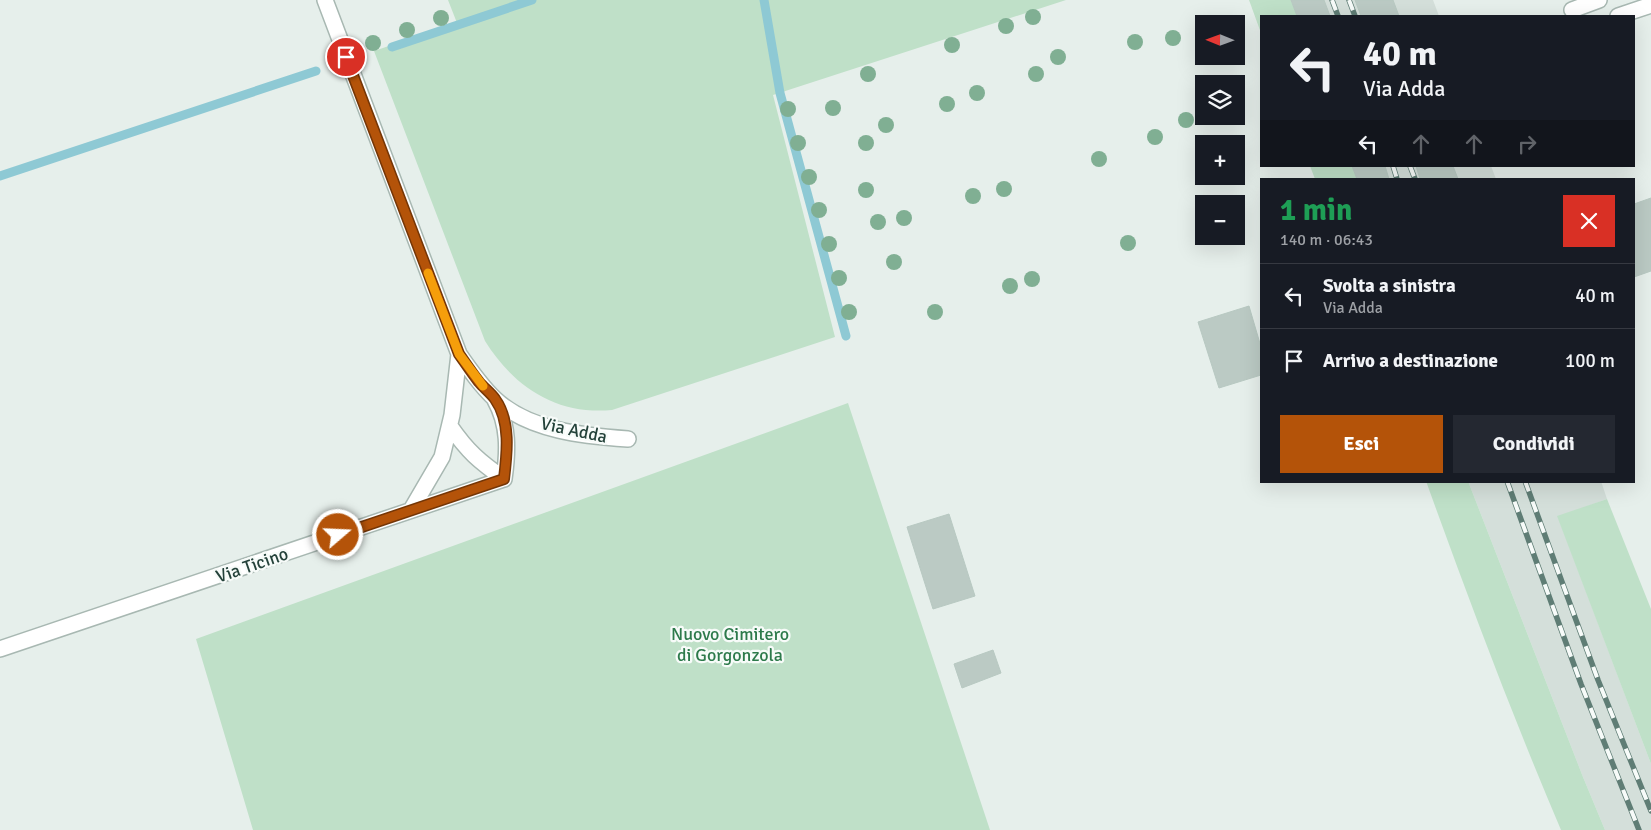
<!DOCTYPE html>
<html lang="it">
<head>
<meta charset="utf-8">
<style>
	:root { --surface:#171b24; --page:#242831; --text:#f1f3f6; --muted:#9ea1a6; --line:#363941; --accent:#b45309 }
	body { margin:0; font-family:Signika,sans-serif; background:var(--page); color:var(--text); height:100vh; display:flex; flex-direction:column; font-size:19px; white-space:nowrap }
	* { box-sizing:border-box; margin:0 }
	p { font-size:16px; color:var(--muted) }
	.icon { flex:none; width:28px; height:28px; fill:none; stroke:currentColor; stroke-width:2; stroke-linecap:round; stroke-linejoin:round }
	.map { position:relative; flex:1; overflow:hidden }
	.drawer { position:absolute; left:1260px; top:178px; width:375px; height:305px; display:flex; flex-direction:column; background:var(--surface); border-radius:0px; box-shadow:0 5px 20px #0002 }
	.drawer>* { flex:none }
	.top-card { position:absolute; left:1260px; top:15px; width:375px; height:152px; border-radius:0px; box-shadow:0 5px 20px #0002; background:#171b24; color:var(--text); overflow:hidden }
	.needle { width:32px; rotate:271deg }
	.tools { position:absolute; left:1195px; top:15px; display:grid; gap:10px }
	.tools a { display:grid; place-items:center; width:50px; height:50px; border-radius:0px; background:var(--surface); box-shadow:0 5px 20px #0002; font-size:25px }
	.pin { position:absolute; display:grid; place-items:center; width:42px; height:42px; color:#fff; margin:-21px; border:2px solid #fff; border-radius:50%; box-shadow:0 1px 5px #0007 }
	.me { position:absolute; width:55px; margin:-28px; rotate:71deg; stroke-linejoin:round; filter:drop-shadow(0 0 4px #0008) }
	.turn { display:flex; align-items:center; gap:18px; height:105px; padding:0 20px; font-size:22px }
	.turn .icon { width:65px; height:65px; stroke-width:2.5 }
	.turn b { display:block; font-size:35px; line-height:42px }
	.lanes { display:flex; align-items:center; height:48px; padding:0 20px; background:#0003; justify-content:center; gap:25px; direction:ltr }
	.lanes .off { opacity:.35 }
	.round { display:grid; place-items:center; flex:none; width:52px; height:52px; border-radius:0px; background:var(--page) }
	.headline { display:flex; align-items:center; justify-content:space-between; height:85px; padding:0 20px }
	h1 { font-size:30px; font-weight:700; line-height:38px; color:#1e9e55 }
	.button { display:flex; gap:10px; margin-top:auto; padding:10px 20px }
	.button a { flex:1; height:58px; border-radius:0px; background:var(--accent); color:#fff; font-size:20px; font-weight:700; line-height:58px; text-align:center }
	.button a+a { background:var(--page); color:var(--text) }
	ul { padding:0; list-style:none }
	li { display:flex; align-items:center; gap:15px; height:65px; padding:0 20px; border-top:1px solid var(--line) }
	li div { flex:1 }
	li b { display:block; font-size:19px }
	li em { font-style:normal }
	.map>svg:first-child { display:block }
</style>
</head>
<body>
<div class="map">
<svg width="1651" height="830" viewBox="0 0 1651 830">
	<rect width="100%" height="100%" fill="#e6efeb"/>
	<path fill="#d4dfda" d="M1291,0H1433L1439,16H1297Z
		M1352,166H1491L1496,179H1357Z
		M1468,481H1601L1607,499L1558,517L1651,764V830H1605L1583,777Z"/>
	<path fill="#bfe0c8" d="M448,0H1066L773,95L835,337L612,410C556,415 514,387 485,341L374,51L457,23Z
		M1249,0H1291L1297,16H1261V33Z
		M1310,166H1352L1357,179H1315Z
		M848,403L990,830H253L196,639Z
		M1426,481H1468L1583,777L1605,830H1561C1512,715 1468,598 1426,481Z
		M1607,499L1651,609V764L1557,516Z"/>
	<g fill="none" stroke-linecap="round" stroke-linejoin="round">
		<path stroke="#8ec9d4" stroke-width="9" d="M764,0L780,93L846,336
			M392,47L532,0
			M0,176L316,71"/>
	</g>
	<path fill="#bbcac4" stroke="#b8c9c2" d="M1291,0H1324L1330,16H1297Z
		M1355,0H1393L1399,16H1361Z
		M1352,166H1385L1389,179H1357Z
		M1416,166H1453L1458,179H1420Z
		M1651,198V271L1634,277V204Z
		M1249,306L1261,347V375L1219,388L1198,322Z
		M949,514L975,596L933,609L907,527Z
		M993,650L1001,673L962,688L954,664Z"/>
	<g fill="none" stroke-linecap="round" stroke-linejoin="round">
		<defs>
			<path id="lane" d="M1572,10L1599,0
				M1618,16L1651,5"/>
			<path id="street" d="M325,0L459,354C470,370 481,386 495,399C529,431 585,436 628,439
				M495,400C509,425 508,451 504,479
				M450,426C468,452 479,461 504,479
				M411,510L442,457L452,415L459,354
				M0,649L504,479"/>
		</defs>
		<use href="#lane" stroke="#a8b8b2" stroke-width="18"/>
		<use href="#street" stroke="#a8b8b2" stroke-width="18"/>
		<use href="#lane" stroke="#fff" stroke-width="15"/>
		<use href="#street" stroke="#fff" stroke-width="15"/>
		<defs>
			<path id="rail" d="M1332,0L1338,16
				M1349,0L1355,16
				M1393,166L1397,179
				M1410,166L1415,179
				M1507,481L1581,684L1639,830
				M1525,481L1598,680L1651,811"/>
		</defs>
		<use href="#rail" stroke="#5f7d75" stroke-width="5.5"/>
		<use href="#rail" stroke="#f7fbf9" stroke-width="4" stroke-dasharray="11" stroke-linecap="butt"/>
	</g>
	<g fill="#80af93">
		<circle cx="1033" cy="17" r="8"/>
		<circle cx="441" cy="18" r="8"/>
		<circle cx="1006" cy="26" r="8"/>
		<circle cx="407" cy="30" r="8"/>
		<circle cx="1173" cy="38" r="8"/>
		<circle cx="1135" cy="42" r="8"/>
		<circle cx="373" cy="43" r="8"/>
		<circle cx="952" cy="45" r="8"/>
		<circle cx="1058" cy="57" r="8"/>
		<circle cx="868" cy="74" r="8"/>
		<circle cx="1036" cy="74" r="8"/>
		<circle cx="977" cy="93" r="8"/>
		<circle cx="947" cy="104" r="8"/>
		<circle cx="833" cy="108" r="8"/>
		<circle cx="788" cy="109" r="8"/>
		<circle cx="1186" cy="120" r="8"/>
		<circle cx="886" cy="125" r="8"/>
		<circle cx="1155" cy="137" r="8"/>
		<circle cx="798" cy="143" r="8"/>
		<circle cx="866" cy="143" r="8"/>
		<circle cx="1099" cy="159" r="8"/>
		<circle cx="809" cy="177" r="8"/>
		<circle cx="1004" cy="189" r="8"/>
		<circle cx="866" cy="190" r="8"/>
		<circle cx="973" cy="196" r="8"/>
		<circle cx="819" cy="210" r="8"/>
		<circle cx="904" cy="218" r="8"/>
		<circle cx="878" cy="222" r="8"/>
		<circle cx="1128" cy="243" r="8"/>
		<circle cx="829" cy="244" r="8"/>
		<circle cx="894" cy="262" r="8"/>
		<circle cx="839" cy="278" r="8"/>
		<circle cx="1032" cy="279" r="8"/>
		<circle cx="1010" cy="286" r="8"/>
		<circle cx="849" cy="312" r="8"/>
		<circle cx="935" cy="312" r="8"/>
	</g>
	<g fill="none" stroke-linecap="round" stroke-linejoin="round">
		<defs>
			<path id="route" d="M338,535L504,479C507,454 511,421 495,399C491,393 484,388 479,382C472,373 466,364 459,354L346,57"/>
		</defs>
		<use href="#route" stroke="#753606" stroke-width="12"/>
		<use href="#route" stroke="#b45309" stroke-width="9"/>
		<path stroke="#f59e0b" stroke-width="9" d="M428,273L459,354L483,386"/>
	</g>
	<g text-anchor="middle" stroke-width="4.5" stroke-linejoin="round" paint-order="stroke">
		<g font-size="18" fill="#24423a" stroke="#f7fbf9">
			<text transform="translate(574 430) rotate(12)" y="6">Via Adda</text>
			<text transform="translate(252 565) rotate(-19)" y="6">Via Ticino</text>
		</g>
		<g font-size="18" fill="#2d7a4b" stroke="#f7fbf9">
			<text x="730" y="640">Nuovo Cimitero<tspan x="730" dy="21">di Gorgonzola</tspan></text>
		</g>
	</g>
</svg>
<div class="tools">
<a><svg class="needle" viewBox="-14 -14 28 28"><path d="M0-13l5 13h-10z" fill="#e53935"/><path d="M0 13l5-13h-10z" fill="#9ea1a6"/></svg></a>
<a><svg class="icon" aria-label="layers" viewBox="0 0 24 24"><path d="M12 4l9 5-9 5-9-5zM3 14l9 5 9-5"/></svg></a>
<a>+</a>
<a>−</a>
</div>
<div class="pin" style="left:346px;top:57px;background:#d93025"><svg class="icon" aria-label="arrive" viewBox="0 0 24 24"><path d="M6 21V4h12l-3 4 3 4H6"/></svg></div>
<svg class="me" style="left:338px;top:535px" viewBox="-20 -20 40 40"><circle r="17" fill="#b45309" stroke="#fff" stroke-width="3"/><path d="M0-11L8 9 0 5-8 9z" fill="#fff"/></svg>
<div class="top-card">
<div class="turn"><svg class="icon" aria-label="left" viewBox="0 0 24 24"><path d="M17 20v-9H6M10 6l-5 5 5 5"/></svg><div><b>40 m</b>Via Adda</div></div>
<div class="lanes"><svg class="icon" aria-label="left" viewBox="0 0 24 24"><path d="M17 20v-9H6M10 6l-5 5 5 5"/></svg><svg class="icon off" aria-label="ahead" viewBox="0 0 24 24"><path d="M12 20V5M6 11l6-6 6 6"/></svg><svg class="icon off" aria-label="ahead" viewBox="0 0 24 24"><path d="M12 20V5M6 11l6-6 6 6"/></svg><svg class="icon off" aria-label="right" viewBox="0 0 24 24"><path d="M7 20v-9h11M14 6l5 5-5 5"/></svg></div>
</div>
<section class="drawer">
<div class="headline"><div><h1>1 min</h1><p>140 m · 06:43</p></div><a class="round" style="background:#d93025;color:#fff"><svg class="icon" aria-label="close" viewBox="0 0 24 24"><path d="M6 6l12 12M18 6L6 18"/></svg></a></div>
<ul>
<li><svg class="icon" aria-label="left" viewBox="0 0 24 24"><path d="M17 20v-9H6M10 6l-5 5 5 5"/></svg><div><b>Svolta a sinistra</b><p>Via Adda</p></div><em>40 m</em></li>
<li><svg class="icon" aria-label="arrive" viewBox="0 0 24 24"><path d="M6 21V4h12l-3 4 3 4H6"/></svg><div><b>Arrivo a destinazione</b></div><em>100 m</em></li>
</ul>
<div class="button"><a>Esci</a><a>Condividi</a></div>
</section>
</div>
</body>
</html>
